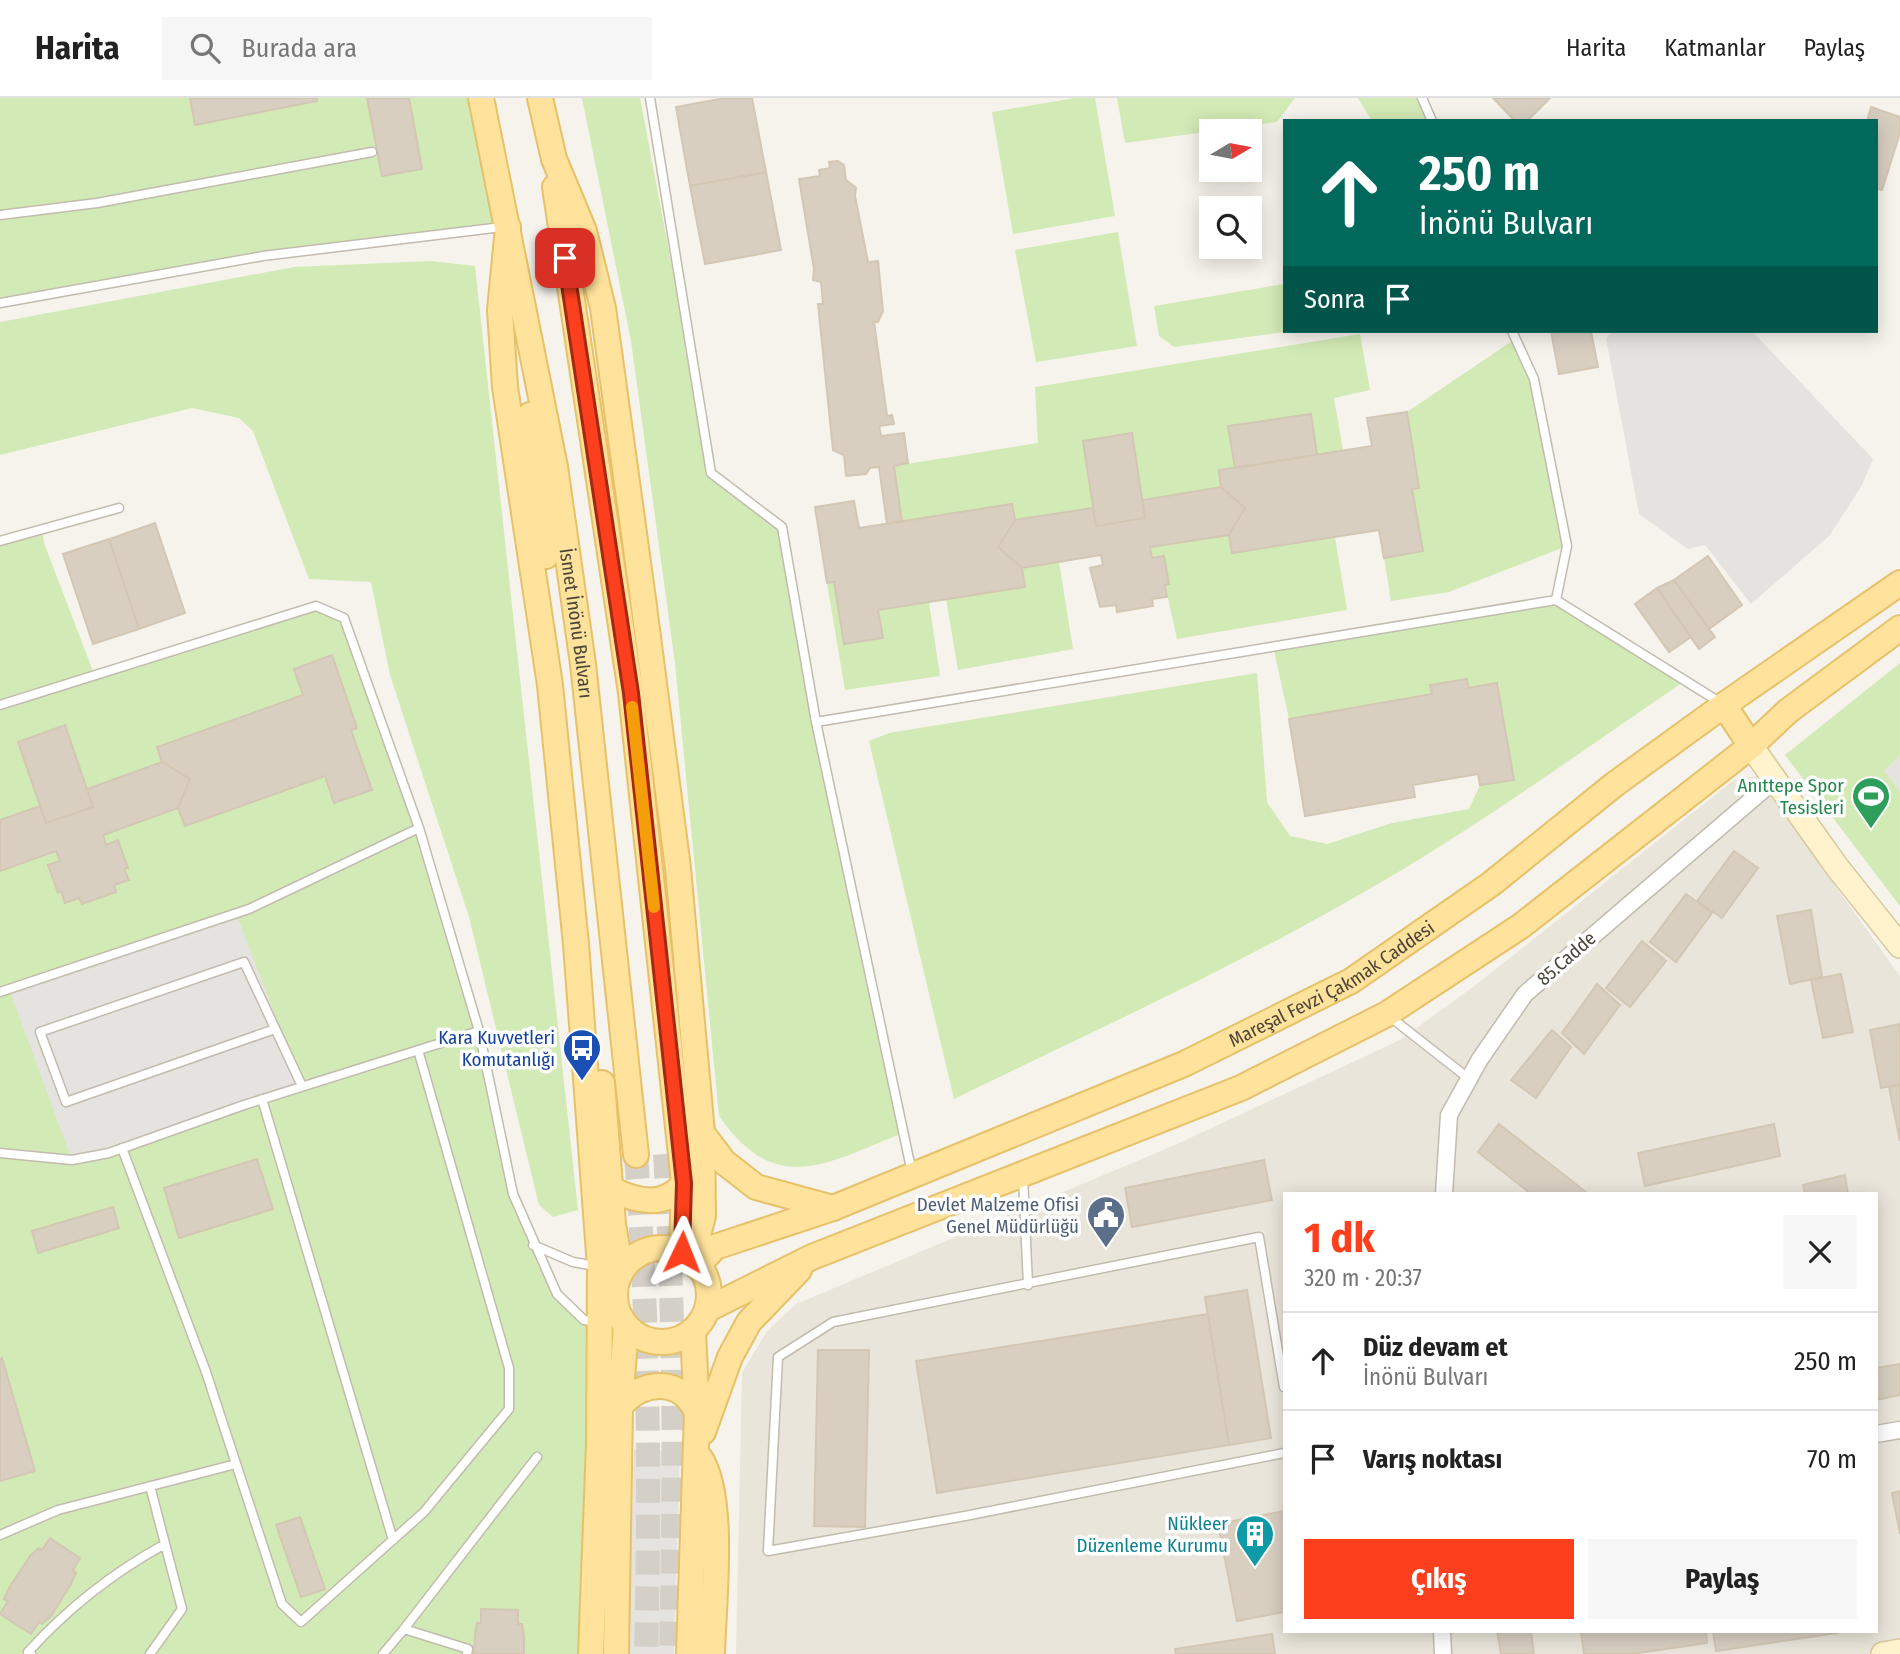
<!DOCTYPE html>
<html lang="tr">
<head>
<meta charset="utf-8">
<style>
	:root { --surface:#fff; --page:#f6f6f6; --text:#222; --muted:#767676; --line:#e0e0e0; --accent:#fc3f1d }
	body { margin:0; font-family:"Fira Sans Condensed",sans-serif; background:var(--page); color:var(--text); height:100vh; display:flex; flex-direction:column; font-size:26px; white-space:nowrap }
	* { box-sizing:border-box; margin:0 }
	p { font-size:23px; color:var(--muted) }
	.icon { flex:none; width:38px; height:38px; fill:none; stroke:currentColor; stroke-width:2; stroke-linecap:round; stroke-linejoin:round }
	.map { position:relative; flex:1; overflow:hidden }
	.drawer { position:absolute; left:1283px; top:1094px; width:595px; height:441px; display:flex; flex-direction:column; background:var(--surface); border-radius:0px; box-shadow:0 4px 18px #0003 }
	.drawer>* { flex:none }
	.banner { position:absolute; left:1283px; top:21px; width:595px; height:214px; border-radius:0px; box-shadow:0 4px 18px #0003; background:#00695c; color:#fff; overflow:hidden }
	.needle { width:46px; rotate:80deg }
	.controls { position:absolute; left:1199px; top:21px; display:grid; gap:14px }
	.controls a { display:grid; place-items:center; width:63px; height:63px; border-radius:0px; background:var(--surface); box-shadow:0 4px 18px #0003; font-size:35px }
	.pin { position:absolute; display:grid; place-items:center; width:60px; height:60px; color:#fff; margin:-30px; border-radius:14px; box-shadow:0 4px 10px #0006 }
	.me { position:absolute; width:77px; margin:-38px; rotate:2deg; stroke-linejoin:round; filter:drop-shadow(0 0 5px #0008) }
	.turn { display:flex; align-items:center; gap:24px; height:147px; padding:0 21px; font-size:32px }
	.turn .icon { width:91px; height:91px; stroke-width:2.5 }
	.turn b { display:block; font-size:49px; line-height:60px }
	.then { display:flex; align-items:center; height:66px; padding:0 21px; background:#0003; gap:14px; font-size:26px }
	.round { display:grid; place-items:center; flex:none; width:74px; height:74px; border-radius:0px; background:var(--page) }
	.summary { display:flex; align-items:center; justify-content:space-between; height:119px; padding:0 21px }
	h1 { font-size:42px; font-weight:700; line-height:52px; color:var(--accent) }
	.action { display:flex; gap:14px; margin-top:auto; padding:14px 21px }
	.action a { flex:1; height:80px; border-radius:0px; background:var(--accent); color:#fff; font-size:28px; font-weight:700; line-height:80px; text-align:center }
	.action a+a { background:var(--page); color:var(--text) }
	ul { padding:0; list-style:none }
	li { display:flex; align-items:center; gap:21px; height:98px; padding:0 21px; border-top:2px solid var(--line) }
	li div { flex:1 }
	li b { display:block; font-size:26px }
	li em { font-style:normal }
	header { display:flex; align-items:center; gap:42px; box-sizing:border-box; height:98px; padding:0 35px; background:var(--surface); border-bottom:2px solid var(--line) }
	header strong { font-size:33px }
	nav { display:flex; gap:38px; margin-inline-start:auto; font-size:24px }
	.search { width:490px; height:63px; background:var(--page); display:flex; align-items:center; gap:18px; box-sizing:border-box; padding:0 24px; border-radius:0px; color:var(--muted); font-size:26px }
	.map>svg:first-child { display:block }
</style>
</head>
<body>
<header>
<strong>Harita</strong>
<div class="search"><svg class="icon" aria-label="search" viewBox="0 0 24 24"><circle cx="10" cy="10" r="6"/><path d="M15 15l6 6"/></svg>Burada ara</div>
<nav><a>Harita</a><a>Katmanlar</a><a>Paylaş</a></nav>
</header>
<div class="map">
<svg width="1900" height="1556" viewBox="0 0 1900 1556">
	<rect width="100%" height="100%" fill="#f6f3ec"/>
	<path fill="#eae5da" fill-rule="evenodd" d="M1756,678L1900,878V1556H736L742,1275L767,1233L796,1206L1175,1047L1400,942L1477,886L1734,682ZM1284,1096H1876V1533H1284Z"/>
	<path fill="#d2eab5" d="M0,0H481L508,129L263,158L0,206Z
		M582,0H640L711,375L782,429L816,624L903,1035C827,1065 776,1100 719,1018L675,565L631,243Z
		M1075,0H1095L1115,118L1013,136L992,14Z
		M1117,0H1295L1277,24L1125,45Z
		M1358,0H1422L1430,23H1372Z
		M1118,134L1137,248L1036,264L1015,152Z
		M431,163L475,168L578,1112L553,1119L539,1107L469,819L390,577L371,484L309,481L253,333L239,320L192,310L0,357V224L294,169Z
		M1284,186V233H1292L1174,249L1159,238L1154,208Z
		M1360,236L1370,292L1334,300L1343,352L1219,372L1221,389L1143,402L1131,335L1083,343L1093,410L1015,422L1011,406L902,424L894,368L1038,345L1035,289Z
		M1515,241L1534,281L1567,448L1449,494L1391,503L1384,460L1422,453L1412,391L1419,389L1407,314Z
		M42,431L44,445L94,576L316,508L344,520L419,730L479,933L513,1096L557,1196L584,1222L600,1224L591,1556H0V443Z
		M1229,437L1232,455L1335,439L1347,512L1177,541L1165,487L1169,486L1164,458L1152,460L1150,449Z
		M1059,464L1073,551L958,572L946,501L1025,489L1022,470Z
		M834,484L844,546L882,540L878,512L929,504L940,578L845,592L827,485Z
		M1556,502L1685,583C1577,656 1471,734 1357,798C1227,873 1089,935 954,1001L869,643L889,635L1257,575L1267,704L1290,738L1327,746L1392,725L1469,711L1480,687L1514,681L1498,585L1468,590L1466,581L1430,587L1432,596L1289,621L1273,548Z
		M1900,565V808L1785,657Z"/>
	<path fill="#e5e3e0" d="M1614,233H1752L1873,361L1862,387L1830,437L1751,506L1705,447L1688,451L1639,416L1606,240Z
		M1900,657V693L1884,673Z
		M236,815L302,988L109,1055L72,1062L9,891Z
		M634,1351L680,1353L674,1556H628Z"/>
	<path fill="#d8cfc1" stroke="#d3c7b4" stroke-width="2" d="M190,0H317V3L195,27Z
		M367,0H409L422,71L382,78Z
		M725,0H752L766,74L690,88L676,9Z
		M1493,0H1550L1527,23H1515Z
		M1871,9L1900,19V35L1882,92L1876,90V23H1867Z
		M838,63L844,67L846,82L856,90L855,98L868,164L878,163L883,213L878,224H874L887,318L892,317L894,326L879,328L881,338L904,335L908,365L894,368L902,424L887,426L879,369L870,370L866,376L846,378L844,357L833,352L818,206H823L821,184L813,182L814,171L799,81L820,78L819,72L830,70L829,64Z
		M766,74L781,152L705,166L690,88Z
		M1551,233H1591L1598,269L1559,276Z
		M1407,314L1419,390L1412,391L1423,453L1384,460L1379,432L1232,455L1229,437L1245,410L1221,389L1219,372L1372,348L1367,320Z
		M1311,316L1317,357L1235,370L1228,328Z
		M1132,335L1145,420L1096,428L1083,343Z
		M1221,389L1245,410L1229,437L1150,449L1152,460L1164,458L1169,486L1165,487L1167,499L1152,501L1153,508L1117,514L1116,507L1100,509L1090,470L1103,467L1101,457L1022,470L998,449L1015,422L1093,410L1096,428L1145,420L1143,402Z
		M854,403L859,430L1012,406L1015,422L998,449L1022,470L1025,489L878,512L883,540L844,546L834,484L827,485L815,409Z
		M155,425L185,515L139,531L109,441Z
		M109,441L139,531L93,546L63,456Z
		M1708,458L1742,507L1709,531L1674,482Z
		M1674,482L1715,539L1699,551L1657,490Z
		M1657,490L1691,539L1669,554L1635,506Z
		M332,557L357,630L351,632L372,692L334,705L325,678L185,728L178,710L190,681L162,664L157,649L303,597L294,571Z
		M1467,581L1468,590L1497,585L1514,682L1480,687L1478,676L1413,687L1415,699L1305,718L1289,621L1432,596L1430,587Z
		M65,627L93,709L46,725L18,644Z
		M162,664L190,681L178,710L103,737L106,747L118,742L128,770L124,771L129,782L114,787L116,794L82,806L79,800L65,805L61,793L58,795L48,767L60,763L56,753L0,773V722L40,708L46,725L93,709L87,691Z
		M1734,753L1758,770L1722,820L1697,803Z
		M1686,796L1712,815L1676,864L1650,844Z
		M1811,812L1822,879L1790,886L1777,818Z
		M1642,843L1666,863L1630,909L1606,890Z
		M1841,876L1853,934L1823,940L1811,882Z
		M1597,886L1620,907L1584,956L1562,935Z
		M1900,926V986L1881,990L1870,932Z
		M1552,932L1571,949L1536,1000L1511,982Z
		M1900,987V1043L1889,989Z
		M1499,1026L1586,1094L1585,1096H1531L1478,1054Z
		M1774,1026L1780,1058L1645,1088L1638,1055Z
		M257,1061L273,1111L179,1140L164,1090Z
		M1264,1062L1272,1102L1132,1129L1125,1090Z
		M1845,1077L1848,1096H1805L1803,1087Z
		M113,1109L119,1130L38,1155L32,1133Z
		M1247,1192L1271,1340L1229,1347L1205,1199Z
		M1208,1216L1229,1347L937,1395L916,1263Z
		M818,1252H869L865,1429L814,1428Z
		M2,1260L35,1373L0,1383V1261Z
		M1900,1266V1297L1876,1302V1270Z
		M1900,1393V1436L1892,1395Z
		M1284,1413V1514L1237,1523L1218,1426Z
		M300,1419L325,1491L301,1499L276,1427Z
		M50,1440L80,1460L73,1472L76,1475L71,1486L51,1518L42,1526L39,1524L31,1536L0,1516L8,1503L4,1501L9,1490L30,1458L39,1450L42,1452Z
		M481,1511L518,1512V1526H522L524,1538V1556H474L475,1537L477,1525H481Z
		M1497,1533H1531L1534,1556H1501Z
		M1581,1533H1706L1707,1545L1632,1556H1584Z
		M1713,1533H1838V1535L1716,1553Z
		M1272,1536L1275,1556H1176L1175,1551Z"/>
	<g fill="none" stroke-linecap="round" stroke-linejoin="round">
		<path stroke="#d4d0c8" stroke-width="24" stroke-dasharray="24 12" stroke-linecap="butt" d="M665,1056C675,1225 675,1387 671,1556
			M636,1057C649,1225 650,1388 646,1556"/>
		<defs>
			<path id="lane" d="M650,0L711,375L782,429L816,624L912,1075
				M1422,0L1432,23
				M0,117L97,105L372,54
				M0,205L263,158L502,129
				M1512,233L1534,281L1567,448L1556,502L1721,605
				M0,443L119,410
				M0,607L316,508L344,520L419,730
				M816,624L1556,502
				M0,894L249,811L419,730L479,933
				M1389,918L1468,980
				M275,931L66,1004L40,934L244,864L302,988
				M262,1001L393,1442
				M122,1050L206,1274L282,1506L301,1524L424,1414L509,1311V1270L418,952
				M0,1055L72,1062L109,1055L244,1007L479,933L513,1096L557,1196L584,1222L600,1224L622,1221
				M1023,1079L1028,1187
				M533,1147L573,1164L596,1168
				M1284,1289L1259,1139L833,1224L778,1259L768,1453L965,1418L1284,1355
				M0,1437L58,1412L236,1366
				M31,1556L28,1554C68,1510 114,1474 165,1446
				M150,1556L182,1511L150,1388
				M383,1556L404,1531
				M467,1556L468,1551L404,1531L537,1359"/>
			<path id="street" d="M1444,1096L1449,1017L1480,961L1525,896L1776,681
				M1876,1336L1900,1332
				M1442,1533L1443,1556"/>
			<path id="secondary" d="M1751,648L1837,769L1900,848
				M1883,1556L1900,1553"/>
			<g id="primary">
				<path id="s1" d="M481,0L555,369L583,566L636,1057"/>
				<path d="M540,0L554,61L584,133L603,210L643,501L678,770L702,1035L703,1118L692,1161"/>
				<path d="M555,89L631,595L684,1085L682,1154"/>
				<path d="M508,129L500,212L505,289L550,587L576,846L600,1169L599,1346L591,1556"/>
				<path d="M530,317L546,458"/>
				<path d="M1724,607L1751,648"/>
				<path d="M602,985L613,1126L621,1173"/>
				<path d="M702,1035L724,1064L756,1089L833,1110"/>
				<path d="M613,1092C638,1104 665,1110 684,1085"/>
				<circle cx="662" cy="1197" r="47"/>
				<path id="s2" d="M697,1168L715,1149L833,1110L1184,966L1351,883L1491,786L1615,686L1724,607L1900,485"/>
				<path d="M708,1211L812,1159L1241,990L1387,916L1521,828L1751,648L1788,613L1900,530"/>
				<path d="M620,1309C642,1280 683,1280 697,1315"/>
				<path d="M703,1334L730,1259L749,1224L799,1172"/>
				<path d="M700,1360C726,1398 713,1509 712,1556"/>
				<path d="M616,1556L620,1309L626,1228"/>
				<path d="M689,1556L697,1315L693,1233"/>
			</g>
		</defs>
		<use href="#lane" stroke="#c2bbae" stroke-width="11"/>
		<use href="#street" stroke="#c2bbae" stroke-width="19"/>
		<use href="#secondary" stroke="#d6c79b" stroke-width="26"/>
		<use href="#primary" stroke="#e6c16a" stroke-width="28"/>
		<use href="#lane" stroke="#fff" stroke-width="8"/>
		<use href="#street" stroke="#fff" stroke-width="16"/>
		<use href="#secondary" stroke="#fff3cd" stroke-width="23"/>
		<use href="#primary" stroke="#ffe39c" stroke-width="24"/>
	</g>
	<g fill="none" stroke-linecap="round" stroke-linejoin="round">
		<defs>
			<path id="route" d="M565,160L631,595L684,1085L682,1154"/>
		</defs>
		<use href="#route" stroke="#a42913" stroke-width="18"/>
		<use href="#route" stroke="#fc3f1d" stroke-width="12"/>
		<path stroke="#f59e0b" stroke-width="12" d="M632,609L654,809"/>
	</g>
	<defs>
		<symbol id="stadium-pin" viewBox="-11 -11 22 30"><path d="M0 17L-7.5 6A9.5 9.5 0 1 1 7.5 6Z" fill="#2e9e5b" stroke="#fff"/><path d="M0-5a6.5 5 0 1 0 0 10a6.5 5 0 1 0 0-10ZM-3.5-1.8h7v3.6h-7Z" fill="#fff"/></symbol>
		<symbol id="bus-pin" viewBox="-11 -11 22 30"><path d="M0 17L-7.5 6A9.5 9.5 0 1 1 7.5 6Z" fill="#1a4fb4" stroke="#fff"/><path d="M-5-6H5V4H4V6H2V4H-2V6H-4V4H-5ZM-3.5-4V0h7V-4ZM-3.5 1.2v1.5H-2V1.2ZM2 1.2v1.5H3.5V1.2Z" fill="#fff"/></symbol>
		<symbol id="civic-pin" viewBox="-11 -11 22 30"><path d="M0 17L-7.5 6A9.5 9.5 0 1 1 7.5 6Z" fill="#5c6f8a" stroke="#fff"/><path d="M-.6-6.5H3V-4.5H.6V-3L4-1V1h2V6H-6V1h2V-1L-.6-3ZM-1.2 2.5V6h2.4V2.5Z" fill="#fff"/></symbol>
		<symbol id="building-pin" viewBox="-11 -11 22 30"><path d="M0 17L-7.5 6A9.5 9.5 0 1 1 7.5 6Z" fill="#0f9aa8" stroke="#fff"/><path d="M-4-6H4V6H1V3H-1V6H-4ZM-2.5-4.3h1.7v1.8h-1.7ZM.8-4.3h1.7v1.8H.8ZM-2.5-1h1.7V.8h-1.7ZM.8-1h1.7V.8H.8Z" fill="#fff"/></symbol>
	</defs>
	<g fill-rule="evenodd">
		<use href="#stadium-pin" x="1849" y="676" width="44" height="60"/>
		<use href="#bus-pin" x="560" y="928" width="44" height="60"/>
		<use href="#civic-pin" x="1084" y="1095" width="44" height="60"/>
		<use href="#building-pin" x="1233" y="1414" width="44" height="60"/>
	</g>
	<g text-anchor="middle" stroke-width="7" stroke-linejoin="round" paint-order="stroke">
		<g font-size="19" fill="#4b4439" stroke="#fff">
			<text dy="7" stroke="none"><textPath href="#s1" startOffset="534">İsmet İnönü Bulvarı</textPath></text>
			<text transform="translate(1566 860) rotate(-41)" y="7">85.Cadde</text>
			<text dy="7" stroke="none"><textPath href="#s2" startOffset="698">Mareşal Fevzi Çakmak Caddesi</textPath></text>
		</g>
		<g font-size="19" fill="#27864d" stroke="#fff" text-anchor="end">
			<text x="1844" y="694">Anıttepe Spor<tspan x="1844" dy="22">Tesisleri</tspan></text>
		</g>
		<g font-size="19" fill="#164399" stroke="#fff" text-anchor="end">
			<text x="555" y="946">Kara Kuvvetleri<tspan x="555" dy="22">Komutanlığı</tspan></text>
		</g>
		<g font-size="19" fill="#4e5e75" stroke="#fff" text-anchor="end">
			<text x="1079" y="1113">Devlet Malzeme Ofisi<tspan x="1079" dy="22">Genel Müdürlüğü</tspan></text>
		</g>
		<g font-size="19" fill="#0d838f" stroke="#fff" text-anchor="end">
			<text x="1228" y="1432">Nükleer<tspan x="1228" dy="22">Düzenleme Kurumu</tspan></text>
		</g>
	</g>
</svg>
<div class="controls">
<a><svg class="needle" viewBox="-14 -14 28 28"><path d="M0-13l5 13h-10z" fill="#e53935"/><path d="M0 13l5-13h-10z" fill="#767676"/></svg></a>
<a><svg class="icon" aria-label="search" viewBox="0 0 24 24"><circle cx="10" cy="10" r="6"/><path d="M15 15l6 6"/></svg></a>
</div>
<div class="pin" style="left:565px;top:160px;background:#d93025"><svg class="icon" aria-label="arrive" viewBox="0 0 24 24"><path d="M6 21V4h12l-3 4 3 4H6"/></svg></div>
<svg class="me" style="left:682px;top:1154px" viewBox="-20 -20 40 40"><path d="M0-17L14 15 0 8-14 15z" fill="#fc3f1d" stroke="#fff" stroke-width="4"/></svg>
<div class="banner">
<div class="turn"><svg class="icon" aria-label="ahead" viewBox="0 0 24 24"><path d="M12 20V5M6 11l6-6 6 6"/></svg><div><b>250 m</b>İnönü Bulvarı</div></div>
<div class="then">Sonra<svg class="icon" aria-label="arrive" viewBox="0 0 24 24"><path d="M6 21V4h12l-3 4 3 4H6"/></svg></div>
</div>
<section class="drawer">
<div class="summary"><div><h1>1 dk</h1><p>320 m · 20:37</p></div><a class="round"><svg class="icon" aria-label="close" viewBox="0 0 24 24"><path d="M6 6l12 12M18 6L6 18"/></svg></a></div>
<ul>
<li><svg class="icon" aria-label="ahead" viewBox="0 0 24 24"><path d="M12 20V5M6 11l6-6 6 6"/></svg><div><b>Düz devam et</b><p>İnönü Bulvarı</p></div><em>250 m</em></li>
<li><svg class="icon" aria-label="arrive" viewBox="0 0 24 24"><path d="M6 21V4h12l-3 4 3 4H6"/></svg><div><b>Varış noktası</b></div><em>70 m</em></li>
</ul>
<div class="action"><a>Çıkış</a><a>Paylaş</a></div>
</section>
</div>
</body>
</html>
